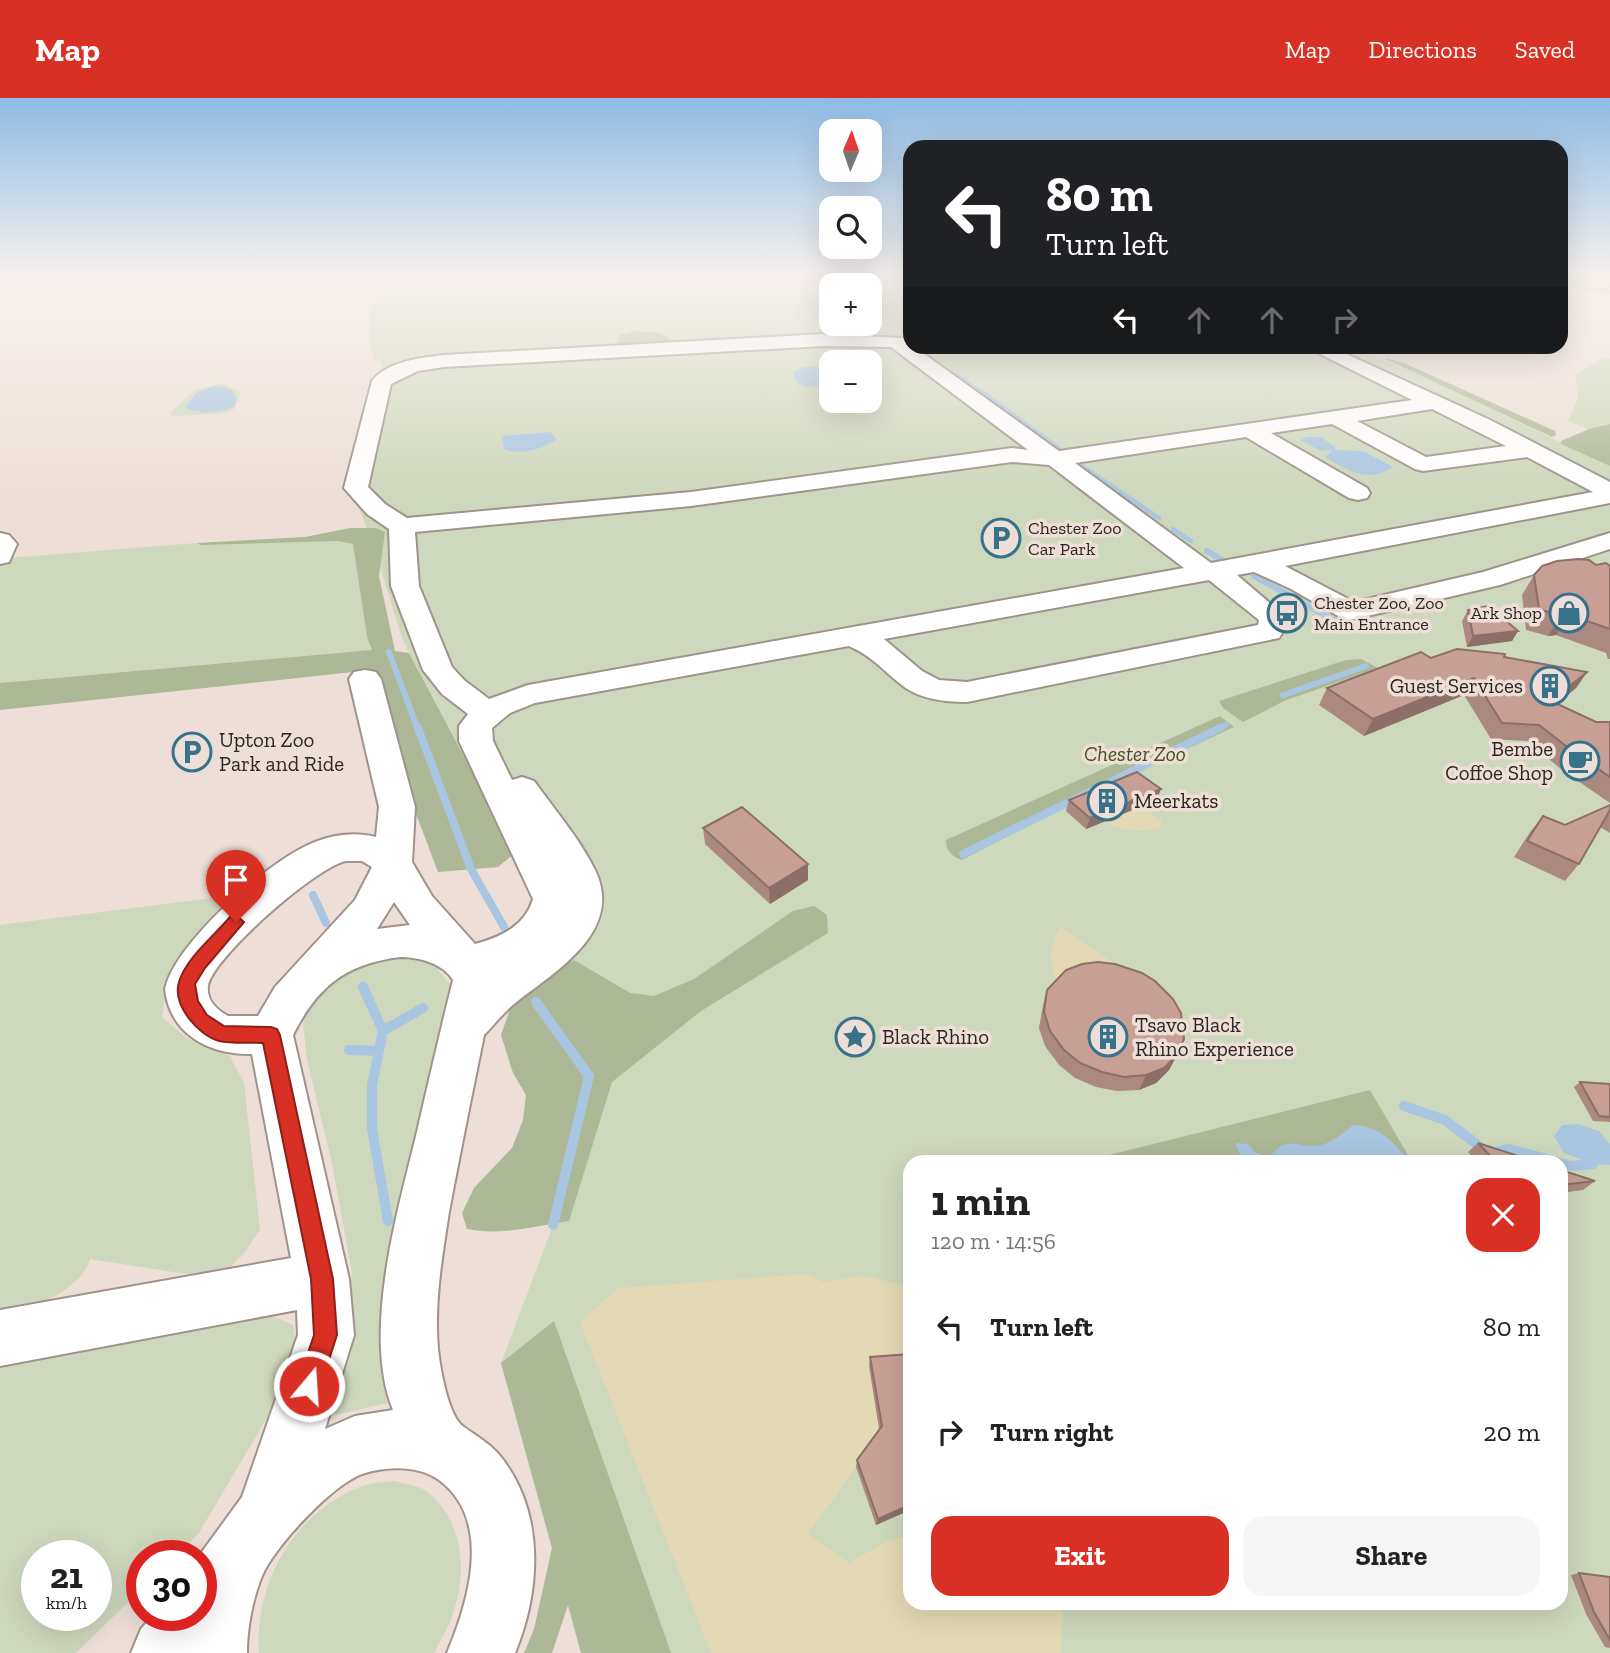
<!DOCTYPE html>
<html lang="en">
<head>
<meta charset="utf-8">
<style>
	:root { --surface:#fff; --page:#f6f6f6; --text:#222; --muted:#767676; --accent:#d93025 }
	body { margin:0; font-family:"Zilla Slab",serif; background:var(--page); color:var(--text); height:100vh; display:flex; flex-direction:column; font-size:26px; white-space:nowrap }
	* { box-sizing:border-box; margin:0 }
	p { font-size:23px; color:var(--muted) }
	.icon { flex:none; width:38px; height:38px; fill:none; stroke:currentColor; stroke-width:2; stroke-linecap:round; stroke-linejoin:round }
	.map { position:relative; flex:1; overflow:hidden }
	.drawer { position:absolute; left:903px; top:1057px; width:665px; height:455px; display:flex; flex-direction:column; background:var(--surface); border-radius:21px; box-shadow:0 7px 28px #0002 }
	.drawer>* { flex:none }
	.guide { position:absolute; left:903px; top:42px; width:665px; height:214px; border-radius:21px; box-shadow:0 7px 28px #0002; background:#202124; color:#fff; overflow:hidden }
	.needle { width:46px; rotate:2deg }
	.buttons { position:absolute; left:819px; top:21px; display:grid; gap:14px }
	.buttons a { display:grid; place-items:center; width:63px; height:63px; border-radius:14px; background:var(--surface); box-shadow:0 7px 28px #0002; font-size:35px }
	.speed { position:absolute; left:21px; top:1442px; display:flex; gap:14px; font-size:35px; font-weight:700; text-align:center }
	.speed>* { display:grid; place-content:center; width:91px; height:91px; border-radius:50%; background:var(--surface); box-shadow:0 7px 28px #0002; line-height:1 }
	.speed small { font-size:18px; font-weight:400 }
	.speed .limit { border:10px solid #d22; background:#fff; color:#111 }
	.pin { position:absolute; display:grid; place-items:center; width:60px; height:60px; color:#fff; margin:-72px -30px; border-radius:50% 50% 50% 0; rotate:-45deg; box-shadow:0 0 7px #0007 }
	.pin .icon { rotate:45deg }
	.me { position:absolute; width:77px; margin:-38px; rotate:18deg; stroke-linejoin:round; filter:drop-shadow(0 0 5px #0008) }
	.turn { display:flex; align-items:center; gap:24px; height:147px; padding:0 28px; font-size:32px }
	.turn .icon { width:91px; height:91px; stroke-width:2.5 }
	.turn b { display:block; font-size:49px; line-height:60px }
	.lanes { display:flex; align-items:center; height:66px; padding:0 28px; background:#0003; justify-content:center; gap:35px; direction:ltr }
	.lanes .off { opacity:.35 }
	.round { display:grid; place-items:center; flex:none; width:74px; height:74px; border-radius:21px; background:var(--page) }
	.headline { display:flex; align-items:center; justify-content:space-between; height:119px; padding:0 28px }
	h1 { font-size:42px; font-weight:800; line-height:52px }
	.primary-button { display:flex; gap:14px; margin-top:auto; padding:14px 28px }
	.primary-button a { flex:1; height:80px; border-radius:21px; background:var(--accent); color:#fff; font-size:28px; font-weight:800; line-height:80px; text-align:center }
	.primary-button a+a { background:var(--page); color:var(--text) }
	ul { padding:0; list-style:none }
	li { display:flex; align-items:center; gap:21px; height:105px; padding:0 28px }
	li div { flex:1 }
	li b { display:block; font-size:26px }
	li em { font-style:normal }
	header { display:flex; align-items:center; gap:42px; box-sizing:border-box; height:98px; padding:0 35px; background:var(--accent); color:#fff }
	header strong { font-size:33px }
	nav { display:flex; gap:38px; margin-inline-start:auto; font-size:24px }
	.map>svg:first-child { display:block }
</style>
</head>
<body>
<header>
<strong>Map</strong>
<nav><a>Map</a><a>Directions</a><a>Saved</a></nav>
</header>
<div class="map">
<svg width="1610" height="1555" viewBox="0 0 1610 1555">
	<rect width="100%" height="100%" fill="#eddfd7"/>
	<path fill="#ced8bd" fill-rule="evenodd" d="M389,179H910V239L868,240L910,242V248L1352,249L1430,281L1610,368V1555H581L501,1265L553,1127L602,979L507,833L531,820L540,807L403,543L373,446L351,390L382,267L380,263L374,264C365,222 368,214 389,179ZM831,187H870V226H831ZM831,264H870V303H831ZM910,1064H1561V1505H910Z
		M1601,261H1610V326L1589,331L1568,323L1578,299L1575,277Z
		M223,285L241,295L234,311L227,315L172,318L171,314L194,292Z
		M338,443L353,446L367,539L373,552L0,585V467L7,460L197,445L201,447Z
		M228,798L229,815L168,880L162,919L187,940L230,958L244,985L260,1132L244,1155L218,1181L90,1161C83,1190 28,1217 0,1213V827Z
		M414,857L432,864L452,889L384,1215L379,1249L388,1305L327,1319L347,1243L352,1175L332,1065L307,962L303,925L309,904L326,884L369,861Z
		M258,1212L293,1227L296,1246L284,1291L199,1435L176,1458H142V1491L76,1555H0V1269ZM37,1458H96V1517H37Z
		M395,1383C404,1386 418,1387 426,1393C465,1422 468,1479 451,1521C447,1533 439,1544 434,1555H259C254,1485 295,1412 363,1388C373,1384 385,1384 395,1383Z"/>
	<path fill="#acb896" d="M1561,179H1596L1610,183V196L1581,192L1561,185Z
		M634,233L659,234L675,245L616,248L620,237Z
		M1381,259L1404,265L1555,333L1556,337L1552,339Z
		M1610,326V368L1561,346V343L1589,331Z
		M350,430H375L385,434L379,478L395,553L409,555L515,755L498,769L438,774L362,573L0,612V585L372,552L367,539L353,446L338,443L201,447L197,445L305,439Z
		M1361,561L1378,570L1284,603L1243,624L1223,610L1219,603L1346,562Z
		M1220,618L1234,629L1069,706L962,762C952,758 946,754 946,742Z
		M814,808L827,817L828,835L701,913L612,984L569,1123C535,1128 501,1138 467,1131L462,1115L474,1090L512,1050L523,1022L526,997L513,975L501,937L511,908L537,882L574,862L630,895L654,898L694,881L793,813Z
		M1370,992L1412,1064H1081Z
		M554,1223L671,1555H581L568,1507L552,1555H524L534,1531L552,1450L501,1265Z"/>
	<path fill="#e3d9b4" d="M1130,700L1162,723L1160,730C1137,736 1113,733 1096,716Z
		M1060,828L1136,880L1061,888C1047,869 1049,848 1060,828Z
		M806,1176L822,1184L863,1178L902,1187L910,1214L905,1265L869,1268L880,1336L808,1436L849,1465L887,1443L910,1437V1505H1063L1061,1555H711L580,1224L618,1190Z"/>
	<path fill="#a8c6e1" d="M804,269H831V288L804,289L794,281V273Z
		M214,288C226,288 233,290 237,301L234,309C218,315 199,317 185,309L196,295Z
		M550,334L557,341C544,351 519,358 504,351L502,338Z
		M1308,339H1321L1335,349V352L1363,353L1393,369C1368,386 1347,372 1325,359L1333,352L1321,353L1300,342Z
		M1578,1026L1599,1033L1610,1046V1067L1593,1066L1564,1055L1554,1038L1562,1027Z
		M1353,1027C1381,1028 1393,1044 1410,1064H1243L1235,1045L1248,1046L1255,1054L1269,1060C1289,1033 1301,1054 1325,1046C1335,1042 1345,1034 1353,1027Z"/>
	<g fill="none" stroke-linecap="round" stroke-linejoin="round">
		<path stroke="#a8c6e1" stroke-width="3.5" d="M904,239H910
			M918,248L946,273L961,279L984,296"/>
		<path stroke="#a8c6e1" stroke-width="4.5" d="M982,294L1062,353
			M1076,364L1159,420
			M1173,431L1191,443"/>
		<path stroke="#a8c6e1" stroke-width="6" d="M1207,453L1224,463
			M1254,478L1354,533
			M389,554L418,632
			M1283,597L1366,568
			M1217,632L1226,627"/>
		<path stroke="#a8c6e1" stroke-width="8" d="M418,630L471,771L504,829
			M963,756L1220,630
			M313,797L326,825"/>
		<path stroke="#a8c6e1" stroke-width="10" d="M363,889L383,933L372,987V1031L388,1123
			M536,904L589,978L553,1127
			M383,933L423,910
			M349,952L379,953
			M1404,1008L1445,1022L1483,1051
			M1495,1054L1509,1051L1558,1064
			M1561,1065L1572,1068L1593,1066"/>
		<defs>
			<path id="minor" d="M823,236L902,240L1059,353L1412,302L1304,248H1329L1488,321L1610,384V405L1285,468L1354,504L1483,474L1610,435V451L1500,487L1350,522L1340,519L1291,491L1254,474L1237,477L1285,518L1289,524L1279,540L967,604C943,604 917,601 898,584C880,569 871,558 849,548L535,605L510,615L492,630L493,643L512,682L522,679L534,683C554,711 580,741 595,772C625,834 554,874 514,906C503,915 494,927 484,937C472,996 460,1055 449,1114C442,1160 434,1204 438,1251C440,1269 448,1319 464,1329C479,1340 493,1347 504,1363C545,1419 540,1494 515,1555H447C469,1503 493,1422 439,1382C418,1367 386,1368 362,1376C332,1387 274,1449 262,1478C253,1500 247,1529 247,1555H131L141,1531L153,1517H201V1458H199L242,1399L298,1237L297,1212L0,1268V1212L291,1160L252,956C210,957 170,937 165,891C175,845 266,766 308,747C329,737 354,733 376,739L379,709L349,581L354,574L365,572L376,574L381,581L415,709L412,764L432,798L475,846C501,839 525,828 533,801L459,643V628L468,616L442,596L423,572L391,488L389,431L367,416L344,390L372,283C387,263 421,260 444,257ZM823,248L891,249L1028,352L1012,350L691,394L407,420L385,406L368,389L391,286L418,273L444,269ZM1432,311L1506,348L1426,359L1357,323ZM1332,326L1415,371L1423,373L1527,359L1593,394L1211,465L1075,365L1246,339L1349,400L1358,402L1367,400L1370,395L1367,390L1271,335ZM1012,364L1049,367L1184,470L528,587L489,601L464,582L452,569L419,488L415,434L691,408ZM1209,482L1259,522L1258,527L967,584L939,582L922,573L884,541ZM346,763H362L372,769L355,802L275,889L258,918H228C217,912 206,902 208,888C212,860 317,768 346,763ZM394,804L410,827L377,831ZM400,859C418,859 443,865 453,882C440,934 428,986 416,1038C397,1115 362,1236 393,1312L355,1318L325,1331L354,1237L349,1181L293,937C317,889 345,866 400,859Z
				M0,435L9,437L17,446L9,464L0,466Z"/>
		</defs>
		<use href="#minor" stroke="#9f938b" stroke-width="4"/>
		<use href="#minor" fill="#fff" fill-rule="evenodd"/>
	</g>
	<path fill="#ab8980" d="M1596,467L1610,468V561H1608L1606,555L1556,537L1548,538L1526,532L1522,497L1534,477Z
		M1468,512L1518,533L1512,543L1467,549L1462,523Z
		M1504,559L1587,574L1576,590L1557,606L1596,624H1610V705L1562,672L1527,643L1491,641L1464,597L1364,638L1319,607L1327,590L1431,560Z
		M1069,702H1157L1086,731L1066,713Z
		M1610,707V735L1600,729L1579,766L1565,783L1514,759L1530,734L1543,718L1565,727Z
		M703,730L808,782L770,806L705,746Z
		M1047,892L1177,957L1169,972L1156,985L1139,992L1117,993L1096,989L1075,980L1059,967L1045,948L1039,930L1043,907Z
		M1580,984L1610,986V1024L1593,1023L1574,989Z
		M1478,1045L1537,1064H1477L1468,1054Z
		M1561,1072L1595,1083L1583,1092L1561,1095Z
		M870,1259L910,1412L876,1427L856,1369L857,1362L879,1331L869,1268Z
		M1579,1475L1610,1479V1550L1605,1549L1586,1516L1571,1477Z"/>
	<path fill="#8b6f68" d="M1570,517L1556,537L1548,538L1561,518Z
		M1518,533L1512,543L1467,549L1473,538Z
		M1587,574L1576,590L1539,620L1551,603Z
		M1474,580L1464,597L1364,638L1373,621Z
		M1161,691L1157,702L1086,731L1090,720Z
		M808,766V782L770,806L769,790Z
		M1177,957L1169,972L1156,985L1139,992L1146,977Z
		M910,1407V1412L876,1427L878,1421Z"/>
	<path fill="#c79f95" stroke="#8b6f68" stroke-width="2" d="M1578,461L1589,462L1596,467L1606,465L1610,468V531L1570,517L1561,518L1539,511L1534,477L1542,468L1557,463Z
		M1488,508L1518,533L1473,538L1468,512Z
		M1457,551L1505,556L1504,559L1587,574L1551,603L1596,624H1610V679L1575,655L1539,627L1502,625L1474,580L1373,621L1327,590L1421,554L1431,560Z
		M1137,674L1161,691L1090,720L1069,702Z
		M1610,707V712L1579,766L1527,743L1543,718L1565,727Z
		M742,709L808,766L769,790L703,730Z
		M1098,864L1115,866L1142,875L1155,883L1173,901L1181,915L1184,941L1177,957L1164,970L1146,977L1124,979L1102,974L1080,965L1064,952L1050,933L1044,914L1047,892L1066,872L1082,866Z
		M1580,984L1610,986V1019L1599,1018Z
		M1478,1045L1537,1064H1496Z
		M1561,1072L1595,1083L1561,1087Z
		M910,1256V1407L878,1421L857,1362L882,1328L870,1259Z
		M1579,1475L1610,1479V1542L1594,1514Z"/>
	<linearGradient id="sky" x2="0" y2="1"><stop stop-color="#8ebbe5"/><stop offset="0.45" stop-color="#f7f1ed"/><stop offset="1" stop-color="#f7f1ed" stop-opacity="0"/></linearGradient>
	<rect width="1610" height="397" fill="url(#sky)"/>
	<path fill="#d93025" stroke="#8d1f18" stroke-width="2" d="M236,817L244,824L205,870L195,886L198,903L207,917L224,928L271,929L277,931L280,937L333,1181L337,1237L318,1296L309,1300L301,1296L297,1288L314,1237L311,1181L263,945C249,944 232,946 219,943C198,937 172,907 179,884C186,860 214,838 230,819Z"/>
	<defs>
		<symbol id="parking-ring" viewBox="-11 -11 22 22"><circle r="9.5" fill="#eddfd7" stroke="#37718a" stroke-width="1.5"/><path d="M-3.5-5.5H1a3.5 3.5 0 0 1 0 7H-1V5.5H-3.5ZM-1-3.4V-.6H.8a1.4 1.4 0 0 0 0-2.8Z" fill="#37718a"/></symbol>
		<symbol id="bus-ring" viewBox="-11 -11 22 22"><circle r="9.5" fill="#eddfd7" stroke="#37718a" stroke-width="1.5"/><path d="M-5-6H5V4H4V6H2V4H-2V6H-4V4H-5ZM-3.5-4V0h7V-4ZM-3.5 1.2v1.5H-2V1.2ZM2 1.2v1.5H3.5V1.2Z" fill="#37718a"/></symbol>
		<symbol id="shop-ring" viewBox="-11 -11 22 22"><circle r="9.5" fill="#eddfd7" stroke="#37718a" stroke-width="1.5"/><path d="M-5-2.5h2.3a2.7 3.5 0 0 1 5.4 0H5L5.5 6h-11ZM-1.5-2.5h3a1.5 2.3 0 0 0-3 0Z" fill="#37718a"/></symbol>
		<symbol id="building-ring" viewBox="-11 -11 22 22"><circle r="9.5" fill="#eddfd7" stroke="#37718a" stroke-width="1.5"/><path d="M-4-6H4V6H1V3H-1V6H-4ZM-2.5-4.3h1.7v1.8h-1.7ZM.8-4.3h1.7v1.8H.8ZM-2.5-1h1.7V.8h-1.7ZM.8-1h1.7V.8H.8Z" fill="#37718a"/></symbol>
		<symbol id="cafe-ring" viewBox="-11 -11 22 22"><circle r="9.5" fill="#eddfd7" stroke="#37718a" stroke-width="1.5"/><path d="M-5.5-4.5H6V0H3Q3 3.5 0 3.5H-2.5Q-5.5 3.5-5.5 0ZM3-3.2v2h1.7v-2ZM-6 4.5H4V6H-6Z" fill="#37718a"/></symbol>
		<symbol id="sight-ring" viewBox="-11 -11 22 22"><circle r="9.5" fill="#eddfd7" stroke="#37718a" stroke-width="1.5"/><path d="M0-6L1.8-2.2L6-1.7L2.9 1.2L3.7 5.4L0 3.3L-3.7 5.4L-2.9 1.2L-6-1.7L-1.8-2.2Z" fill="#37718a"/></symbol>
	</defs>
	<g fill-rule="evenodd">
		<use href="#parking-ring" x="979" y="418" width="44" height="44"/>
		<use href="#bus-ring" x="1265" y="493" width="44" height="44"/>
		<use href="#shop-ring" x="1547" y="493" width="44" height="44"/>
		<use href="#building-ring" x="1528" y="566" width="44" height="44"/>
		<use href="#parking-ring" x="170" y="632" width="44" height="44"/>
		<use href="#cafe-ring" x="1558" y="641" width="44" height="44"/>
		<use href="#building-ring" x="1085" y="681" width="44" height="44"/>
		<use href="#sight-ring" x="833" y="917" width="44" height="44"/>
		<use href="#building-ring" x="1086" y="917" width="44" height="44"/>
	</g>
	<g text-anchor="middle" stroke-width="7" stroke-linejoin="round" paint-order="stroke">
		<g font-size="18" fill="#2c2724" stroke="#eddfd7" text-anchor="start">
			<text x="1028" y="436">Chester Zoo<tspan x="1028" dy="21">Car Park</tspan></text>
			<text x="1314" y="511">Chester Zoo, Zoo<tspan x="1314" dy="21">Main Entrance</tspan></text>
			<text x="1542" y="521" text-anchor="end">Ark Shop</text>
		</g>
		<g font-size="21" fill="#2c2724" stroke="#eddfd7" text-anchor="start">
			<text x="1523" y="595" text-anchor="end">Guest Services</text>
			<text x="219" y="649">Upton Zoo<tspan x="219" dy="24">Park and Ride</tspan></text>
			<text x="1553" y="658" text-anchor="end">Bembe<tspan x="1553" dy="24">Coffoe Shop</tspan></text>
			<text x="1134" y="710">Meerkats</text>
			<text x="1135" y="934">Tsavo Black<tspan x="1135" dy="24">Rhino Experience</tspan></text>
			<text x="882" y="946">Black Rhino</text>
		</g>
		<g font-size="21" font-style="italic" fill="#42521c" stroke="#eddfd7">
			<text x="1135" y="663">Chester Zoo</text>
		</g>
	</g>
</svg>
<div class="buttons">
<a><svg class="needle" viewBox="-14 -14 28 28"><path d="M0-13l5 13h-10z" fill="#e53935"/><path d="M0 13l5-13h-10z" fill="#767676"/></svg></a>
<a><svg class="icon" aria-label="search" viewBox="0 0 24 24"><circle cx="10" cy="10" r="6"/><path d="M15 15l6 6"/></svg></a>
<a>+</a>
<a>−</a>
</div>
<div class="speed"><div>21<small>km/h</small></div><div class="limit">30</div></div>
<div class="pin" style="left:236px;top:824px;background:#d93025"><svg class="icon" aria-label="arrive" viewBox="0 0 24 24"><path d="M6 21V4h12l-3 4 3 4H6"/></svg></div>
<svg class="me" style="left:309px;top:1288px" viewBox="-20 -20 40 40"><circle r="17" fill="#d93025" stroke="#fff" stroke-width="3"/><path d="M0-11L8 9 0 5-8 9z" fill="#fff"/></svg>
<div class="guide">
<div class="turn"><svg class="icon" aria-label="left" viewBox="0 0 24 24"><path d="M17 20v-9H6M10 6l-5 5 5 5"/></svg><div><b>80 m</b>Turn left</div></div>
<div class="lanes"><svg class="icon" aria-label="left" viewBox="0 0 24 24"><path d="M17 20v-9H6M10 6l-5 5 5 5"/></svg><svg class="icon off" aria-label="ahead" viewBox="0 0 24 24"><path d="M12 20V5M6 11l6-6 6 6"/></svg><svg class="icon off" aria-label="ahead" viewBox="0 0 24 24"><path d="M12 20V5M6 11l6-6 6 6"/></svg><svg class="icon off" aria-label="right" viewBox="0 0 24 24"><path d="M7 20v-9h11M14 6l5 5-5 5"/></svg></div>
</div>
<section class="drawer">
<div class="headline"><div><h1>1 min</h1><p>120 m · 14:56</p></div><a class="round" style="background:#d93025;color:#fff"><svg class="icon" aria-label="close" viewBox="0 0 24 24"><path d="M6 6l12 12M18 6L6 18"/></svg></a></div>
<ul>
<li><svg class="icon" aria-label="left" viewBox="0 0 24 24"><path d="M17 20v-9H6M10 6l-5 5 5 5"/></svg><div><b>Turn left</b></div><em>80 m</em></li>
<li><svg class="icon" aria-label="right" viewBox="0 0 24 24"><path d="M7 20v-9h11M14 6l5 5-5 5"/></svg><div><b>Turn right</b></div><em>20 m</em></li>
</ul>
<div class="primary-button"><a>Exit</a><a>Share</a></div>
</section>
</div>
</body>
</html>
